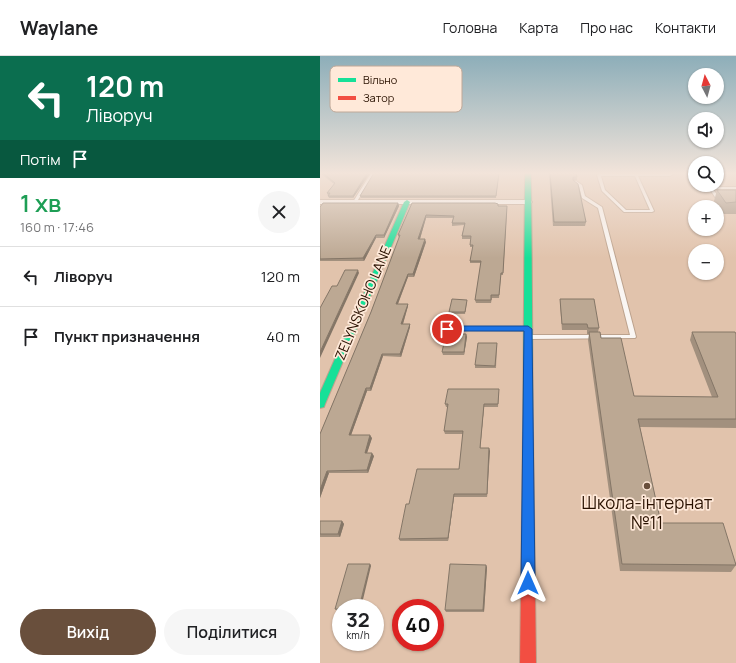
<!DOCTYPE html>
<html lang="uk">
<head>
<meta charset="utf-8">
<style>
	:root { --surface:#fff; --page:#f6f6f6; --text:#202124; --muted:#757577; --line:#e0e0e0; --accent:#694f3c }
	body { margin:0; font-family:Manrope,sans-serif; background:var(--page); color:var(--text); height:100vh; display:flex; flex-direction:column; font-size:15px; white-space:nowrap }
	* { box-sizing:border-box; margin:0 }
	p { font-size:13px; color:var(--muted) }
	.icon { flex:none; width:22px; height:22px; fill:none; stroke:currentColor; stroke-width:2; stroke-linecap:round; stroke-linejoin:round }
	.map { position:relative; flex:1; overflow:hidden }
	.details { display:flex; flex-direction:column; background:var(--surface); width:320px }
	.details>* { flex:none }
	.hud { background:#0b6e4f; color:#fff; overflow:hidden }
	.needle { width:26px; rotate:354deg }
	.buttons { position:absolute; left:368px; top:12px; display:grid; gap:8px }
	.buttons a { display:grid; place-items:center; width:36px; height:36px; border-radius:50%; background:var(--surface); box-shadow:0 1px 3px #0004; font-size:20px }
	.speed { position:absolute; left:12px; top:543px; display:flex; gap:8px; font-size:20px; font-weight:700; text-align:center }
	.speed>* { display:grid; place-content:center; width:52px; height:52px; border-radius:50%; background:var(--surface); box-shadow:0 1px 3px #0004; line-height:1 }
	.speed small { font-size:10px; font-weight:400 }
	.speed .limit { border:6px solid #d22; background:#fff; color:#111 }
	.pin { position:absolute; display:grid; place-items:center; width:34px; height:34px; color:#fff; margin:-17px; border:2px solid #fff; border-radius:50%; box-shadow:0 1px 4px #0007 }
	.me { position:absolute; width:44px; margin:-22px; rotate:0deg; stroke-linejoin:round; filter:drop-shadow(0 0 3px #0008) }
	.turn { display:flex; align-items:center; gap:14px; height:84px; padding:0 20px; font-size:18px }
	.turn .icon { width:52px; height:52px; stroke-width:2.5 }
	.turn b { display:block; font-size:28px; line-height:34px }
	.then { display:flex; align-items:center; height:38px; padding:0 20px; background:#0003; gap:8px; font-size:15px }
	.round { display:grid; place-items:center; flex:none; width:42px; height:42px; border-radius:21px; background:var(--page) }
	.overview { display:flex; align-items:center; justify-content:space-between; height:68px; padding:0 20px }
	h1 { font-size:24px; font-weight:600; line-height:30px; color:#1e9e55 }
	.cta { display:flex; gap:8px; margin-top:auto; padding:8px 20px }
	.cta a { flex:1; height:46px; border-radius:24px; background:var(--accent); color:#fff; font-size:16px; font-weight:600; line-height:46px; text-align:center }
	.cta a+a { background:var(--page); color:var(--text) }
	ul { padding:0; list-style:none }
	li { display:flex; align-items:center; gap:12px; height:60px; padding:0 20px; border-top:1px solid var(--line) }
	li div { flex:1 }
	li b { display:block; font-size:15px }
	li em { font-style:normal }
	header { display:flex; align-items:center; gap:24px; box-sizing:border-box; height:56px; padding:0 20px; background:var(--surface); border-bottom:1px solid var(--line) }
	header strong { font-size:19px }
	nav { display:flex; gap:22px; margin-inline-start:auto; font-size:14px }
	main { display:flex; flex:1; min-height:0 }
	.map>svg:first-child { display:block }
</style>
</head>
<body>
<header>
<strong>Waylane</strong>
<nav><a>Головна</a><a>Карта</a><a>Про нас</a><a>Контакти</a></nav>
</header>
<main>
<section class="details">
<div class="hud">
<div class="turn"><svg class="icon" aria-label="left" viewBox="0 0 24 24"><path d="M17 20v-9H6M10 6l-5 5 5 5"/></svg><div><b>120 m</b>Ліворуч</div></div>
<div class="then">Потім<svg class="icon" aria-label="arrive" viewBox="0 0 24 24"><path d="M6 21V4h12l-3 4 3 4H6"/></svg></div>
</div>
<div class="overview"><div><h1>1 хв</h1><p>160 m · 17:46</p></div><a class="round"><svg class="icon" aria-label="close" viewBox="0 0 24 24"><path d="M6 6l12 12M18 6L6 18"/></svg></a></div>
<ul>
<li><svg class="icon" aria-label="left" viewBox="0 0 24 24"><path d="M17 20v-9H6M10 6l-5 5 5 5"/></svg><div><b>Ліворуч</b></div><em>120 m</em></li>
<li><svg class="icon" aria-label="arrive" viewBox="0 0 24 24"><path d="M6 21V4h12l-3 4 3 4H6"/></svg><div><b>Пункт призначення</b></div><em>40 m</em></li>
</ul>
<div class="cta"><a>Вихід</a><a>Поділитися</a></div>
</section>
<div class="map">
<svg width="416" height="607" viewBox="0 0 416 607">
	<rect width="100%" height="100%" fill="#e1c3ac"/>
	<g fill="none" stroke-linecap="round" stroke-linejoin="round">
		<defs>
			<path id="lane" d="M51,117H55L36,147H34L33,146Z
				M350,117H355L350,120H318L334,155L332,156H304L282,135L277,119L279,118H349ZM281,120H315L330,154H306L285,134Z
				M254,125H256L262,129L265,140L282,151L316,281L315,282L210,283L207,281L210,279H310L278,152L262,142L259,130L254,127Z
				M387,129H391L392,131H416V133H393L397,139H404L406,140C403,142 398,141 395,141Z
				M127,271H207L210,273L207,275L125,274L124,273Z"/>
			<path id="street" d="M0,144H208L212,146L208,148H0Z"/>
			<path id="fast" d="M205,117H211L213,374L212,377L208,378L204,377L203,374Z
				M87,144L90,146L5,348L4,351L0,352V337L84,146Z"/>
			<path id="jam" d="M208,370L212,371L213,374L216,607H200L203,374L204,371Z"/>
		</defs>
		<use href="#lane" stroke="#bca28d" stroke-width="2"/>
		<use href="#street" stroke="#bca28d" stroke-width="2"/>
		<use href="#fast" stroke="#bca28d" stroke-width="2"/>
		<use href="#jam" stroke="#bca28d" stroke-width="2"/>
		<use href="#lane" fill="#faf6f3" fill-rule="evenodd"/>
		<use href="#street" fill="#faf6f3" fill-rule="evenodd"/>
		<use href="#fast" fill="#16e098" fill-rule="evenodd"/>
		<use href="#jam" fill="#f24e42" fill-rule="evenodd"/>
	</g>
	<path fill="#a2907e" d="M0,117H50L33,142H9L7,137L14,128Z
		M54,117H179L176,142H41L40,140Z
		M229,117H256L257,124H253L266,166L265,170H233Z
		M397,134H416V158H403L394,145Z
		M78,147L79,150L64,182H56L44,205H0V151Z
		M92,147L178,150L187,153L183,219H181L179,242H172L171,247H156L155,244L161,207H150V205L153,191H150V189L151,183H142V180L144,169L132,170V167L133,162H106L100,183L106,186L94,221H88L78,248H88V250L83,268H90V271L81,301L63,300L51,335H47L31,379L52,382L47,397L54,400L48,417H9L0,442V378L51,256L79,182L78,179Z
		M240,243L279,272L278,276L281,282L314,340L392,341L370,284L372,276L416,278V372L320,371L341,467L416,507V509L411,516L300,515L268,284L269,278H267V274H242L240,248Z
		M147,246L145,258H130L129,256Z
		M146,278L147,281L144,299H123L122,296Z
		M177,287L176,312H155V309Z
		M179,336L178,351H164L160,392H169L167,441H134L128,485H80L79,483L89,448L139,413L143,378H125L124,375L128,351H126L125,348Z
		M0,465H22L24,468L20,481H0Z
		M50,508L51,510L21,552V555H17L15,553Z
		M167,511L164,556H126L125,554Z"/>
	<path fill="#847667" d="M47,117H50L33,142V140Z
		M78,147L79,150L64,182V179Z
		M106,159V162L99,186L98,183Z
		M56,179V182L44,205L43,202Z
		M105,183L106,186L94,221L93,218Z
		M38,214L39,217L0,302V296Z
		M88,218V221L77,250L76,248Z
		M88,248V250L82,271L81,268Z
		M90,268V271L81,301L80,298Z
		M146,278L147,281L144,299V296Z
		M62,298L63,300L51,335L50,332Z
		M46,332L47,335L30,382L29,379Z
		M164,348V351L160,395V392Z
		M50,379L52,382L46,400L45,397Z
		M169,392L170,395L167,441V438Z
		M52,397L54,400L48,417L47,414Z
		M7,415L9,417L0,442V434Z
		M134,438V441L128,485V482Z
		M22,465L24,468L20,481L18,478Z
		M50,508L51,510L41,552H39Z
		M166,509L167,511L164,556L163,554Z"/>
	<path fill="#bca893" stroke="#847667" d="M3,117H47L33,140H8L10,137H7L15,127Z
		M54,117H179L176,140H40Z
		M230,117H256L257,121H253V124L258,128L266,166H234Z
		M397,134H416V146L406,147Z
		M3,147H78L64,179H56L43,202L0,203V151Z
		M92,147H175L178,148V150H187L183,217H181L179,239H171V244H155L161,205H150L153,189H150L151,180H142L145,167H132L134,160L106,159L98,183H105L93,218H88L76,248H88L81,268H90L80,298H62L50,332H46L29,379H50L45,397H52L47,414L7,415L0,434V378L51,256L80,179H78Z
		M25,214H38L0,296V252L12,230H17Z
		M132,243L147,244L145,256H129Z
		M240,243H274L279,272H268L267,268H242Z
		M269,276H280L281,282H301L314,340L398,341L372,276H415L416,278V363H318L341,467H403L416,509L302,508Z
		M126,278H146L144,296H122Z
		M158,287H177L175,310L155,309Z
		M128,333H179L178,348H164L160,392H169L167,438H134L128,482L79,483L86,448H89L97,413H139L143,375H124L128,348H125Z
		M0,465H22L18,478H0Z
		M28,508H50L39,552H21V553H15Z
		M130,508L166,509L163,554H125Z"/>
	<linearGradient id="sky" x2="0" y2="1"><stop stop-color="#8daeb9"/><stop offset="0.58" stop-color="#f2e4da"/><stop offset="1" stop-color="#f2e4da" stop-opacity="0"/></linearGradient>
	<rect width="416" height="202" fill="url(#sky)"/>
	<path fill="#1a73e8" stroke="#114b97" d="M127,270H208L212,273L215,527L213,532L208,534L203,532L201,527L204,275H124L123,273Z"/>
	<circle fill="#694f3c" stroke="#ffe9d9" stroke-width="1.5" cx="327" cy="430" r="4"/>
	<g text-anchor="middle" stroke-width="3.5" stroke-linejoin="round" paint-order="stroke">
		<g font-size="14" fill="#291100" stroke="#ffe9d9">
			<text transform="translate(43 247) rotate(-67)" y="5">ZELYNSKOHO LANE</text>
		</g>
		<g font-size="17" fill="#291100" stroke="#ffe9d9">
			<text x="327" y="453">Школа-інтернат<tspan x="327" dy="20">№11</tspan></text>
		</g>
	</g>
	<rect x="10" y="10" width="132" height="46" rx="6" fill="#ffe9d9" stroke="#bfa898" stroke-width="1"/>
	<rect x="18" y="22" width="18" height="4" fill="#16e098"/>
	<rect x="18" y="40" width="18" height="4" fill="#f24e42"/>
	<g font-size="11" fill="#291100">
		<text x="43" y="28">Вільно</text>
		<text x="43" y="46">Затор</text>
	</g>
</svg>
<div class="buttons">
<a><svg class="needle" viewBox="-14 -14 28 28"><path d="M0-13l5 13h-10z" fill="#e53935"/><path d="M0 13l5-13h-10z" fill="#757577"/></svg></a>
<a><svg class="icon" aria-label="sound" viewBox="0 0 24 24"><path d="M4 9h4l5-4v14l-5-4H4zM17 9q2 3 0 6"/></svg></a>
<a><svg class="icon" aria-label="search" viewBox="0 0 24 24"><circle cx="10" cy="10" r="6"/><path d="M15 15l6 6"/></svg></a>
<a>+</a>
<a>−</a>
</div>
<div class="speed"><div>32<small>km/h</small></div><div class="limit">40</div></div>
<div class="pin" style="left:127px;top:273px;background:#d93025"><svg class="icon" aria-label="arrive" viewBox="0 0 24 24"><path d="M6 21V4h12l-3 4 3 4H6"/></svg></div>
<svg class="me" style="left:208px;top:527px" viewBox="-20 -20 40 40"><path d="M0-17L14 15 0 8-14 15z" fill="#1a73e8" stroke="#fff" stroke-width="4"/></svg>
</div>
</main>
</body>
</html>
